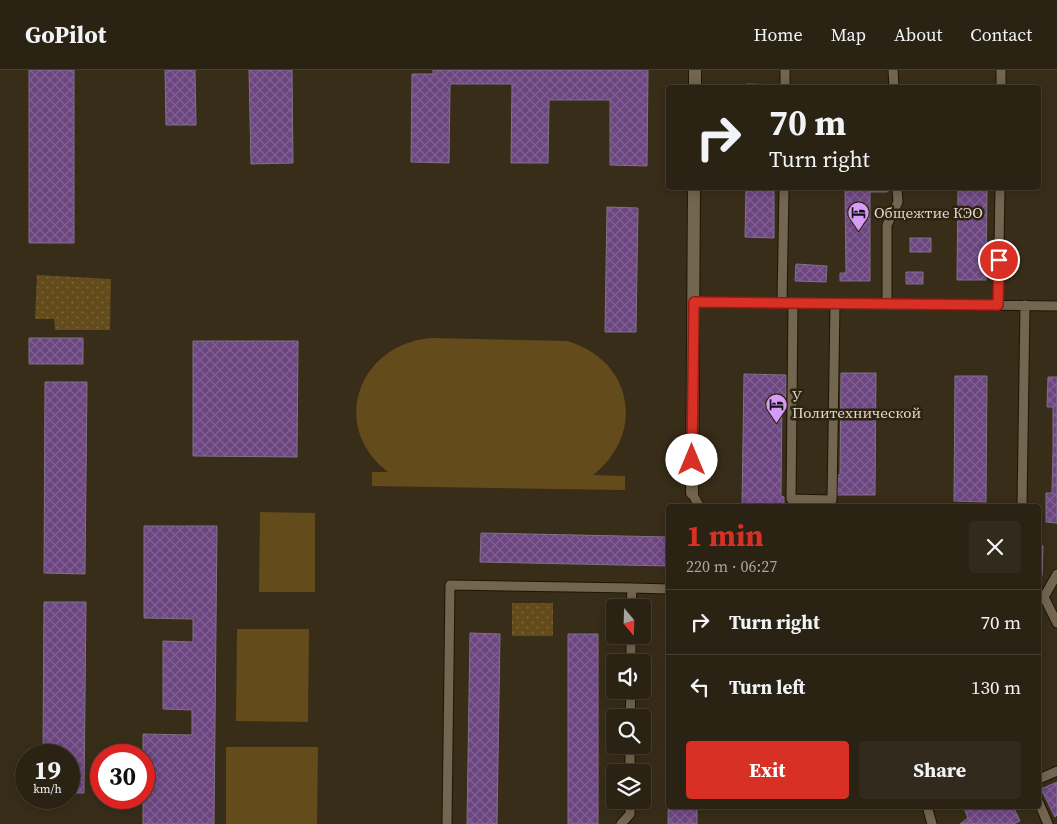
<!DOCTYPE html>
<html lang="en">
<head>
<meta charset="utf-8">
<style>
	:root { --surface:#2a2213; --page:#322a1c; --text:#f1f3f6; --muted:#a5a4a0; --line:#463f33; --accent:#d93025 }
	body { margin:0; font-family:"Source Serif 4",serif; background:var(--page); color:var(--text); height:100vh; display:flex; flex-direction:column; font-size:19px; white-space:nowrap }
	* { box-sizing:border-box; margin:0 }
	p { font-size:16px; color:var(--muted) }
	.icon { flex:none; width:28px; height:28px; fill:none; stroke:currentColor; stroke-width:2; stroke-linecap:round; stroke-linejoin:round }
	.map { position:relative; flex:1; overflow:hidden }
	.side { position:absolute; left:666px; top:434px; width:375px; height:305px; display:flex; flex-direction:column; background:var(--surface); border-radius:5px; box-shadow:0 2px 12px #0003,0 0 0 1px var(--line) }
	.side>* { flex:none }
	.guide { position:absolute; left:666px; top:15px; width:375px; height:105px; border-radius:5px; box-shadow:0 2px 12px #0003,0 0 0 1px var(--line); background:#2a2213; color:var(--text); overflow:hidden }
	.needle { width:32px; rotate:161deg }
	.controls { position:absolute; left:606px; top:529px; display:grid; gap:10px }
	.controls a { display:grid; place-items:center; width:45px; height:45px; border-radius:5px; background:var(--surface); box-shadow:0 2px 12px #0003,0 0 0 1px var(--line); font-size:25px }
	.speed { position:absolute; left:15px; top:674px; display:flex; gap:10px; font-size:25px; font-weight:700; text-align:center }
	.speed>* { display:grid; place-content:center; width:65px; height:65px; border-radius:50%; background:var(--surface); box-shadow:0 2px 12px #0003,0 0 0 1px var(--line); line-height:1 }
	.speed small { font-size:12px; font-weight:400 }
	.speed .limit { border:8px solid #d22; background:#fff; color:#111 }
	.pin { position:absolute; display:grid; place-items:center; width:42px; height:42px; color:#fff; margin:-21px; border:2px solid #fff; border-radius:50%; box-shadow:0 1px 5px #0007 }
	.me { position:absolute; width:55px; margin:-28px; rotate:0deg; stroke-linejoin:round; filter:drop-shadow(0 0 4px #0008) }
	.turn { display:flex; align-items:center; gap:18px; height:105px; padding:0 20px; font-size:22px }
	.turn .icon { width:65px; height:65px; stroke-width:2.5 }
	.turn b { display:block; font-size:35px; line-height:42px }
	.round { display:grid; place-items:center; flex:none; width:52px; height:52px; border-radius:5px; background:var(--page) }
	.overview { display:flex; align-items:center; justify-content:space-between; height:85px; padding:0 20px }
	h1 { font-size:30px; font-weight:700; line-height:38px; color:var(--accent) }
	.primary-button { display:flex; gap:10px; margin-top:auto; padding:10px 20px }
	.primary-button a { flex:1; height:58px; border-radius:5px; background:var(--accent); color:#fff; font-size:20px; font-weight:700; line-height:58px; text-align:center }
	.primary-button a+a { background:var(--page); color:var(--text) }
	ul { padding:0; list-style:none }
	li { display:flex; align-items:center; gap:15px; height:65px; padding:0 20px; border-top:1px solid var(--line) }
	li div { flex:1 }
	li b { display:block; font-size:19px }
	li em { font-style:normal }
	header { display:flex; align-items:center; gap:30px; box-sizing:border-box; height:70px; padding:0 25px; background:var(--surface); border-bottom:1px solid var(--line) }
	header strong { font-size:24px }
	nav { display:flex; gap:28px; margin-inline-start:auto; font-size:18px }
	.map>svg:first-child { display:block }
</style>
</head>
<body>
<header>
<strong>GoPilot</strong>
<nav><a>Home</a><a>Map</a><a>About</a><a>Contact</a></nav>
</header>
<div class="map">
<svg width="1057" height="754" viewBox="0 0 1057 754">
	<defs>
		<pattern id="park-dots" width="8" height="8" patternUnits="userSpaceOnUse" patternTransform="scale(1.25)"><rect width="8" height="8" fill="#644b1c"/><path d="M2 2h.1M6 6h.1" fill="none" stroke="#7a643c" stroke-width="1.8" stroke-linecap="round"/></pattern>
		<pattern id="building-cross-hatch" width="8" height="8" patternUnits="userSpaceOnUse" patternTransform="scale(1.25)"><rect width="8" height="8" fill="#6c4681"/><path d="M0 0l8 8M0 8l8-8" fill="none" stroke="#816092"/></pattern>
	</defs>
	<rect width="100%" height="100%" fill="#382d19"/>
	<path fill="#644b1c" d="M432,268L567,271C633,290 646,363 593,405L625,406V420L372,416V402H388C328,356 359,273 432,268Z
		M260,442L315,443V522H259Z
		M237,559H309L308,652L236,651Z
		M226,677H318L317,754H226Z"/>
	<path fill="url(#park-dots)" d="M37,205L111,209L110,260H55L54,249H35Z
		M512,533H553V566H512Z"/>
	<path fill="url(#building-cross-hatch)" stroke="#7f7187" d="M29,0H74V173H29Z
		M165,0H195L196,55H166Z
		M249,0H292L293,93L251,94Z
		M433,0H648L647,96L610,95V30H549L548,93H511L512,14H450L449,93L411,92L412,4H433Z
		M747,14L776,15V18H747Z
		M746,118H774V168L745,167Z
		M845,118H892L887,122H870V211H840V203H846Z
		M958,118H987L986,210H957Z
		M607,137L638,138L636,262H605Z
		M910,168H931V182H910Z
		M796,194L827,196L826,212L795,211Z
		M906,202H923V214H906Z
		M29,268H83V294H29Z
		M193,271H298L297,387L193,386Z
		M841,303H876L875,425H837V405H840Z
		M744,304L786,305V328L782,327L781,422V426L784,427V436H742Z
		M955,306H987L986,432L954,431Z
		M1048,307H1057V453L1046,452V423H1052L1053,380V337H1047Z
		M45,312H87L85,504L44,503Z
		M144,456H217L214,754H143V664L192,665V640L163,639V571L193,572V549L144,548Z
		M481,463L669,467V496L480,492Z
		M1039,475L1043,476L1042,506L1039,505Z
		M44,532H86L84,723H69V685H43Z
		M470,563L500,564L497,754H467Z
		M568,564H598V754H568Z
		M669,679V736H697V754H668Z
		M1057,712V745L1055,747L1041,719Z
		M963,736H1013L1020,751L1014,754H960L968,748Z"/>
	<g fill="none" stroke-linecap="round" stroke-linejoin="round">
		<defs>
			<path id="lane" d="M893,0L894,18
				M785,18V0
				M1001,18V0
				M694,232L1057,236
				M782,233L784,118
				M793,233L791,429L832,430L835,233
				M887,234V155L898,132L897,118
				M998,235L1000,118
				M692,423L699,436
				M1022,436L1025,235
				M632,518L669,519
				M1039,526L1044,527L1057,504
				M1044,527L1057,553
				M631,592V565
				M630,648L631,620
				M630,702V675
				M1039,709L1057,701
				M1039,733L1048,754
				M927,736L932,754
				M447,754L450,515L632,518L631,538
				M621,754L630,744V730"/>
			<path id="street" d="M695,18V0
				M692,423L694,118"/>
		</defs>
		<use href="#lane" stroke="#1f1503" stroke-width="11"/>
		<use href="#street" stroke="#1f1503" stroke-width="14"/>
		<use href="#lane" stroke="#736650" stroke-width="9"/>
		<use href="#street" stroke="#736650" stroke-width="12"/>
	</g>
	<g fill="none" stroke-linecap="round" stroke-linejoin="round">
		<defs>
			<path id="route" d="M692,390L694,232L998,235L999,190"/>
		</defs>
		<use href="#route" stroke="#8d1f18" stroke-width="12"/>
		<use href="#route" stroke="#d93025" stroke-width="9"/>
	</g>
	<defs>
		<symbol id="hotel-pin" viewBox="-11 -11 22 30"><path d="M0 17L-7.5 6A9.5 9.5 0 1 1 7.5 6Z" fill="#d79bf9" stroke="#2e230f"/><path d="M-6-4.5h1.5V1H6V5H4.5V3h-9V5H-6ZM-4 0a1.8 1.8 0 1 1 3.6 0ZM.5 0V-2.5h3Q6-2.5 6 0Z" fill="#111"/></symbol>
	</defs>
	<g fill-rule="evenodd">
		<use href="#hotel-pin" x="846" y="130" width="25" height="34"/>
		<use href="#hotel-pin" x="764" y="322" width="25" height="34"/>
	</g>
	<g text-anchor="middle" stroke-width="5" stroke-linejoin="round" paint-order="stroke">
		<g font-size="15" fill="#e0d8cc" stroke="#2e230f" text-anchor="start">
			<text x="874" y="148">Общежтие КЭО</text>
			<text x="792" y="331">У<tspan x="792" dy="17">Политехнической</tspan></text>
		</g>
	</g>
</svg>
<div class="controls">
<a><svg class="needle" viewBox="-14 -14 28 28"><path d="M0-13l5 13h-10z" fill="#e53935"/><path d="M0 13l5-13h-10z" fill="#a5a4a0"/></svg></a>
<a><svg class="icon" aria-label="sound" viewBox="0 0 24 24"><path d="M4 9h4l5-4v14l-5-4H4zM17 9q2 3 0 6"/></svg></a>
<a><svg class="icon" aria-label="search" viewBox="0 0 24 24"><circle cx="10" cy="10" r="6"/><path d="M15 15l6 6"/></svg></a>
<a><svg class="icon" aria-label="layers" viewBox="0 0 24 24"><path d="M12 4l9 5-9 5-9-5zM3 14l9 5 9-5"/></svg></a>
</div>
<div class="speed"><div>19<small>km/h</small></div><div class="limit">30</div></div>
<div class="pin" style="left:999px;top:190px;background:#d93025"><svg class="icon" aria-label="arrive" viewBox="0 0 24 24"><path d="M6 21V4h12l-3 4 3 4H6"/></svg></div>
<svg class="me" style="left:692px;top:390px" viewBox="-20 -20 40 40"><circle r="19" fill="#fff"/><path d="M0-13L10 11 0 6-10 11z" fill="#d93025"/></svg>
<div class="guide">
<div class="turn"><svg class="icon" aria-label="right" viewBox="0 0 24 24"><path d="M7 20v-9h11M14 6l5 5-5 5"/></svg><div><b>70 m</b>Turn right</div></div>
</div>
<section class="side">
<div class="overview"><div><h1>1 min</h1><p>220 m · 06:27</p></div><a class="round"><svg class="icon" aria-label="close" viewBox="0 0 24 24"><path d="M6 6l12 12M18 6L6 18"/></svg></a></div>
<ul>
<li><svg class="icon" aria-label="right" viewBox="0 0 24 24"><path d="M7 20v-9h11M14 6l5 5-5 5"/></svg><div><b>Turn right</b></div><em>70 m</em></li>
<li><svg class="icon" aria-label="left" viewBox="0 0 24 24"><path d="M17 20v-9H6M10 6l-5 5 5 5"/></svg><div><b>Turn left</b></div><em>130 m</em></li>
</ul>
<div class="primary-button"><a>Exit</a><a>Share</a></div>
</section>
</div>
</body>
</html>
